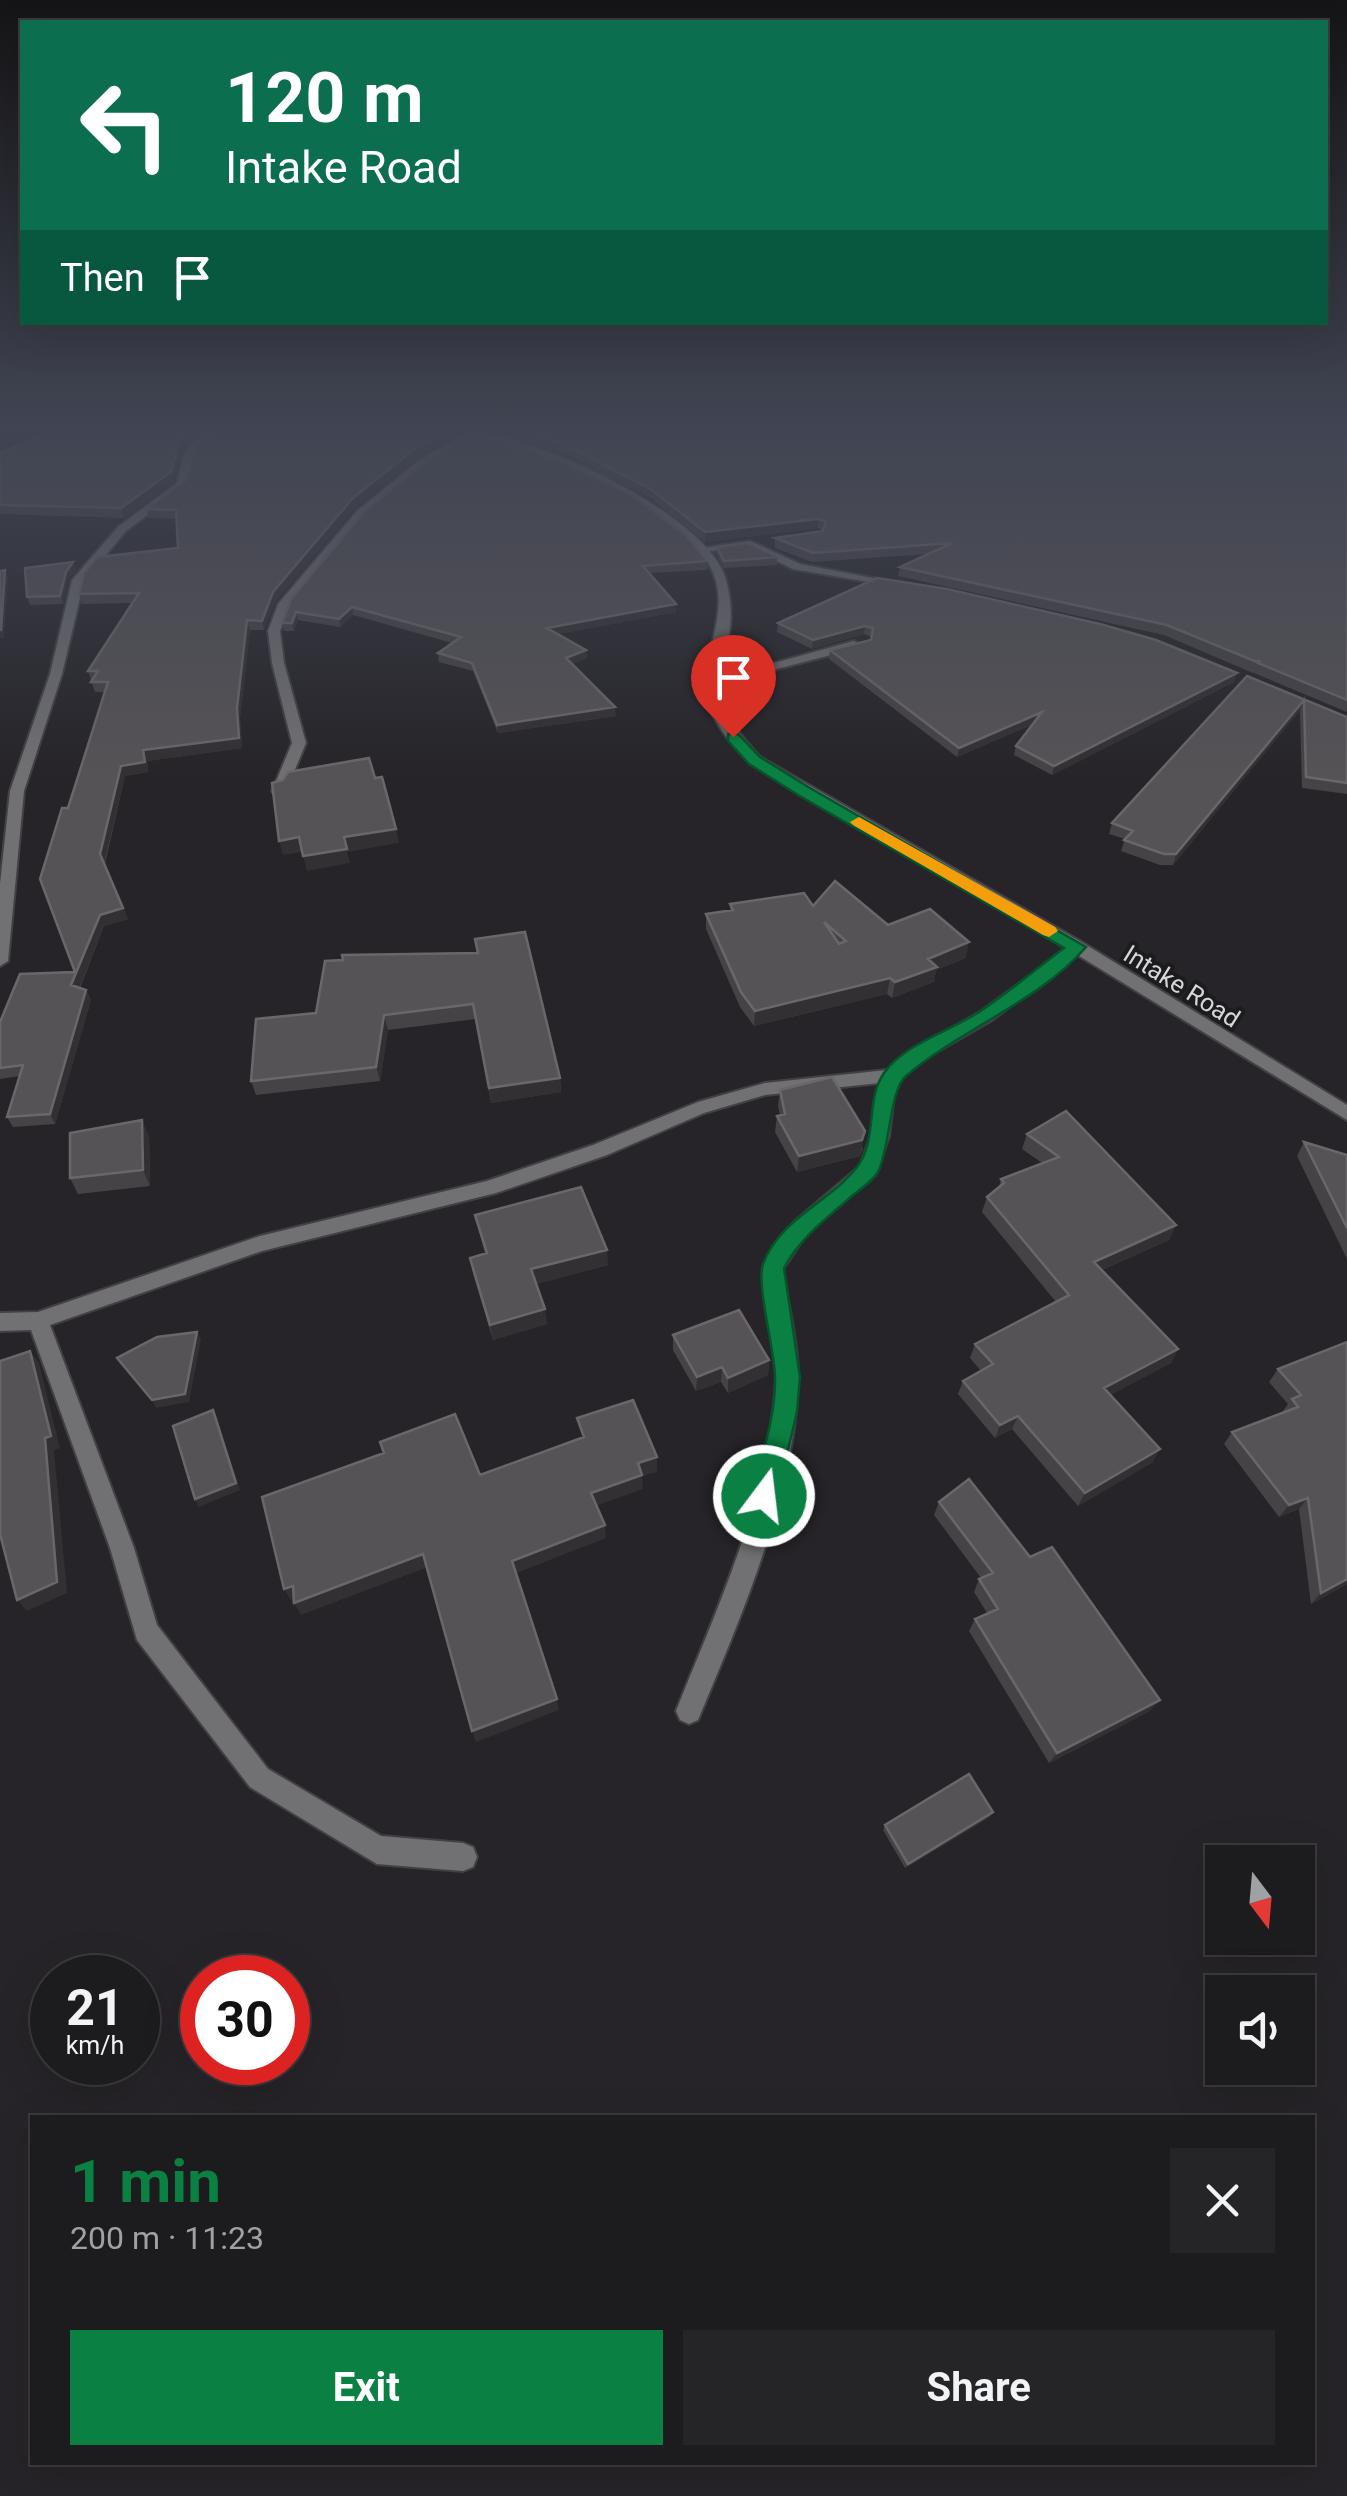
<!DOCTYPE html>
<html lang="en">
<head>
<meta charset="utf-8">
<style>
	:root { --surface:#1c1b1e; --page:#252427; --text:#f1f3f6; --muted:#a0a1a4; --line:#3a393c; --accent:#0b8043 }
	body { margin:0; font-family:Roboto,sans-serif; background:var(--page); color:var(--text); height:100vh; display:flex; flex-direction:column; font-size:38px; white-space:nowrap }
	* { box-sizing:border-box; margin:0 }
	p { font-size:32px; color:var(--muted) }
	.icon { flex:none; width:55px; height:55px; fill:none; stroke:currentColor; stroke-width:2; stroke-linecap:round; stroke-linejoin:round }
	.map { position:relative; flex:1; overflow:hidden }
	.details { position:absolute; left:30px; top:2115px; width:1285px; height:350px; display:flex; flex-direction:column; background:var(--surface); border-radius:0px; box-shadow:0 10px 40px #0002,0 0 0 2px var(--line) }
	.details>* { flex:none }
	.hud { position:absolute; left:20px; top:20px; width:1308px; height:305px; border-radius:0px; box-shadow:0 10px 40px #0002,0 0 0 2px var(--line); background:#0b6e4f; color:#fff; overflow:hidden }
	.needle { width:65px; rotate:164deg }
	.controls { position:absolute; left:1205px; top:1845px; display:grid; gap:20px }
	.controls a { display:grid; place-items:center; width:110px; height:110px; border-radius:0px; background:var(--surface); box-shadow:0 10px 40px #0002,0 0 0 2px var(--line); font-size:50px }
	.speed { position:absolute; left:30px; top:1955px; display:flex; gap:20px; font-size:50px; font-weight:700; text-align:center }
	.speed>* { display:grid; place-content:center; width:130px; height:130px; border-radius:50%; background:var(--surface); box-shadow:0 10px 40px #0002,0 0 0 2px var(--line); line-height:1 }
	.speed small { font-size:25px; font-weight:400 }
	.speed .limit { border:15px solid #d22; background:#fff; color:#111 }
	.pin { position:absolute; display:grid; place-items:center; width:85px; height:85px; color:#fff; margin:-102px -42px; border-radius:50% 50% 50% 0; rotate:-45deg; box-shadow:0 0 10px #0007 }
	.pin .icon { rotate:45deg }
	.me { position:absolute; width:110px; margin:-55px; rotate:15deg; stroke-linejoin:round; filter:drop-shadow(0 0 8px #0008) }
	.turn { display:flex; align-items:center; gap:35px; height:210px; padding:0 40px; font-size:45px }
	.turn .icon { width:130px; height:130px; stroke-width:2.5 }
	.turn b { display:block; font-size:70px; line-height:85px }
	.then { display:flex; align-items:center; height:95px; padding:0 40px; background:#0003; gap:20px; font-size:38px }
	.round { display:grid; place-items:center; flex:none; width:105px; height:105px; border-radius:0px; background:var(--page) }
	.summary { display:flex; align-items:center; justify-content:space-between; height:170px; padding:0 40px }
	h1 { font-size:60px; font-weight:700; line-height:75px; color:var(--accent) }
	.action { display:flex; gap:20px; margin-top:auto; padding:20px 40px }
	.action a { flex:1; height:115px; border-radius:0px; background:var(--accent); color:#fff; font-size:40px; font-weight:700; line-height:115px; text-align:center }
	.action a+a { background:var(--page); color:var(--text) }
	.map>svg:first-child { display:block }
</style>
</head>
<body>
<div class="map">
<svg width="1347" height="2496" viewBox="0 0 1347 2496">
	<rect width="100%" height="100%" fill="#262428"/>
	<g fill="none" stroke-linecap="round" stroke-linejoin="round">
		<defs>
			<path id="minor" d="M210,429H222L201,445L194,455L186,486L126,531L84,581L62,674L24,791L8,961L0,966V884L10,791L50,674L72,580L118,527L177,483L184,455L194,441Z
				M472,430L480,432L425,466L365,515L290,605L280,631L284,663L306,743L286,791L274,794L272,791L292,743L272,663L268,631L278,604L357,511L417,462Z
				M750,541L800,564L904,584L898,587L793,569L748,547L702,552L696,549Z
				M854,641L860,645L858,648L711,686L705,682Z
				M1077,942L1085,947L1083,951L992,1020L926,1058L900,1079L894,1094L889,1136L875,1175L808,1232L783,1269C787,1304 798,1340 798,1375C797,1489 741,1617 698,1720L689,1724L680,1720L676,1711C718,1606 769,1497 776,1382C778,1344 767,1306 763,1268L794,1222L860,1166L871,1136L880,1083L765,1095L704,1113L607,1155L496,1193L262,1251L50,1325L134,1548L157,1625L268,1769L381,1836L463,1843L473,1847L477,1857L473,1867L463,1871L377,1864L250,1787L137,1640L110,1548L31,1330L0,1331V1313L38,1312L260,1236L487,1181L593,1145L698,1102L765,1083L887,1070L914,1050L980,1012Z"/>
			<path id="tertiary" d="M456,429C523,429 708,512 726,580C748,661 683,677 760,757L1083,943L1347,1105V1120L1071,951L750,763C733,745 713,725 708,700C698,641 748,596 690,541C644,497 580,472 522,451C500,443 476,439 456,429Z"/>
		</defs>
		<use href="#minor" stroke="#424044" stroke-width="4"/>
		<use href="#tertiary" stroke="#424044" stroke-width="4"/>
		<use href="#minor" fill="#717173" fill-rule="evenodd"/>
		<use href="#tertiary" fill="#717173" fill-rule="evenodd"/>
	</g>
	<path fill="#464346" d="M215,429H457L458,434L415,459L354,509L275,602L264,630H250L240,718L242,748L147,761L148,772L125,776L105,864L128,919L104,926L80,988L86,990L91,1000L55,1124L13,1127L7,1117L20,1076L0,1079V1022L75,972L68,808L105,692H95L88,671L132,603L82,604L79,594L178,548L176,519L149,518L146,509L186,480Z
		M488,429H1331L1347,437V712L1254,673L1255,671L1253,673L1164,635L898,576L900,567L927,554L812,562L775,548V538L823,531L818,528L705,542L652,499L567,455Z
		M192,438L180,454L174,481L124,518L0,514V453Z
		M366,510L707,561V570L650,573L676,604V612L558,634L586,650L587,658L572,664L616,716L498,733L473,671L439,662L438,653L452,643L353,615L340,627L298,620L294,631H284L282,623Z
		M717,547L777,557V565L724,568L716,554Z
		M76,570L68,579L63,604L30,605L27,597Z
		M877,578L1234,682L1052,775L1014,755L1016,746L1033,724L957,757L829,659L830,650L871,640L872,637L864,634L812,649L777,632L778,623Z
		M1247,676L1347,717V794L1302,788L1300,710L1173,865H1160L1121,851L1125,839L1109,834L1112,823Z
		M730,904L813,906L888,925L966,958L936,970L934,982L892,998L887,994L754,1026L740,1007L706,929V914L730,910Z
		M475,939L560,1078L561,1092L491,1103L476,1019L388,1030L380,1081L256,1095L251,1081L316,1013L477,953Z
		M780,1090L863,1148L860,1156L797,1172L775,1132L777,1116L780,1115L778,1106Z
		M1027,1134L1176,1225L1169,1240L1102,1270L1178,1349L1171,1363L1110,1395L1153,1462L1078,1506L1012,1429L995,1438L958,1394L963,1381L981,1371L970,1358L975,1344L1056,1302L982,1212L987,1197L999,1187L1001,1179L1042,1163L1022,1149Z
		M149,1136L150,1186L78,1194L70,1178Z
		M1304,1142L1347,1155V1259L1297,1156Z
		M475,1215L608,1265L536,1284L547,1324L493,1340L473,1274L470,1258L485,1254Z
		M673,1335L769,1360L768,1375L728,1393L721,1382L696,1391L673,1350Z
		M1347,1342V1584L1311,1604L1299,1509L1279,1517L1224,1444L1232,1432L1284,1412L1283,1411L1288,1404L1269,1382L1278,1369Z
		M939,1502L1150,1711L1049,1763L969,1631L975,1619L987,1613L974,1592L979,1579L981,1578L934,1515Z
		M990,1817L905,1868L883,1830L885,1825Z"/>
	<path fill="#333033" d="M189,429H203L192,438L180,454L174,481L124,518L121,508Z
		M450,429H457L458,434L415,459L354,509L275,602L264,630L262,621L273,592L352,499L413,450Z
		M818,519V528L705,542V532Z
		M73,562L76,570L68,579L63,604L60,596L66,572Z
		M5,570L8,578L4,638H0Z
		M676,604V612L547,636V628Z
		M352,607L353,615L340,627L339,619Z
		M296,612L298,620L294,631L292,623Z
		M247,620L250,630L240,718L242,748L147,761L148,772L125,776L104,864L100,854L121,766L143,750L237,708Z
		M865,626L864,634L812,649L813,640Z
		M586,650L587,658L566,667V658Z
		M1237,673L1234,682L1052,775L1054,766Z
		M1304,700L1300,710L1173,865L1176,854Z
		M615,707L616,716L498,733L497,725Z
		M1042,712L1039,721L957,757L959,748Z
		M396,829L399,843L347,852L350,863L307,871L303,856L344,837Z
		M299,837L303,852L283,855L279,841Z
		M123,908L128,919L104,926L76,996L71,985L100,915Z
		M969,942L966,958L936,970L934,982L892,998L895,982L928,959Z
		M890,978L887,994L754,1026L755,1011Z
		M86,990L91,1000L55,1124L50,1114Z
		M384,1015L388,1030L380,1081L376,1067Z
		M560,1078L561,1092L491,1103L489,1088Z
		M142,1120L149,1136L150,1186L143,1170Z
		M865,1131L860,1156L797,1172L799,1156Z
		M1176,1225L1169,1240L1088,1276L1094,1262Z
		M607,1250L608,1265L534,1285L531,1269Z
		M545,1309L547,1324L493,1340L490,1325Z
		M197,1332L201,1340L189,1402L156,1408L152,1400Z
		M1178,1349L1171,1363L1097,1402L1104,1388Z
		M30,1351L39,1363L60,1448L54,1450L67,1593L27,1611L17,1600Z
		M769,1360L768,1375L728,1393V1378Z
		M722,1367L721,1382L696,1391L697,1377Z
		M213,1410L217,1418L240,1490L199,1507L195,1499Z
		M1018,1416L1012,1429L995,1438L1000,1425Z
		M1160,1449L1153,1462L1078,1506L1085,1493Z
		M657,1457V1472L642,1476L643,1489L593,1507L591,1493L638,1463Z
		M1308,1498L1299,1509L1279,1517L1289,1505Z
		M605,1525L606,1538L514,1574L512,1561Z
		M423,1554L428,1567L301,1615L294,1603Z
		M1347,1579V1584L1311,1604L1321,1593Z
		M293,1586L300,1598L292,1602L284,1589Z
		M557,1699L559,1710L476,1742L472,1731Z
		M1160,1700L1150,1711L1049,1763L1057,1753Z
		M993,1812L990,1817L905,1868L908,1864Z"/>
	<path fill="#565356" stroke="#6a676a" stroke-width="2.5" fill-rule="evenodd" d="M57,429H189L178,445L171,472L121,508L0,505V453Z
		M215,429H450L413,450L352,499L273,592L262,621L247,620L237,708L239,738L143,750L145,762L121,766L100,854L123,908L100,915L71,985L86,990L50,1114L7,1117L23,1065L0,1068V1022L20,974L75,972L40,879L62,808H68L108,682H91L98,671H88L139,593L79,594L84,573L98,557L178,548L176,510L146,509L186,480L195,448Z
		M514,429H1331L1347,437V700L1258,663L1260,660L1257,662L1167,625L900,567L952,543L813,553L775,538L823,531L826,521L818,519L705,532L652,490L567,446Z
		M473,433L564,463L630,494L687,536L707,561L643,566L676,604L547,628L586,650L566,658L615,707L497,725L472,663L438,653L461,637L352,607L339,619L296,612L292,623H282L291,599L366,510L426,461Z
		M748,543L777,557L724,561L717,547Z
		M73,562L66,572L60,596L27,597L25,568Z
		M5,570L1,630H0V571Z
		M877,578L947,589L1100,624L1156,640L1237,673L1054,766L1016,746L1042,712L959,748L830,650L871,640L873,628L865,626L813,640L778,623Z
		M1247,676L1347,717V783L1306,777L1304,700L1176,854H1164L1124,840L1133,831L1112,823Z
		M369,758L375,778L382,777L396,829L344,837L347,849L303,856L299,837L279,841L272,783L283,780L288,772Z
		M835,881L888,925L930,909L969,942L928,959L937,967L895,982L890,978L755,1011L741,992L706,914L733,910L730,904L804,893L813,906ZM824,922L846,941L839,944Z
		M525,932L560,1078L489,1088L473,1004L384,1015L376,1067L251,1081L256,1019L316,1013L325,961L343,960L342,955L478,953L475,939Z
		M832,1077L865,1131L862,1140L799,1156L777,1116L785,1114L780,1090Z
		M1066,1111L1176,1225L1094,1262L1178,1349L1104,1388L1160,1449L1085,1493L1018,1416L1000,1425L963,1381L993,1364L975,1344L1069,1295L987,1197L1004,1183L1001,1179L1059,1157L1027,1134Z
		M142,1120L143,1170L70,1178V1133Z
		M1304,1142L1347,1155V1228Z
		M581,1187L607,1250L531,1269L545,1309L490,1325L470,1258L487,1253L475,1215Z
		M739,1310L769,1360L728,1378L722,1367L697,1377L673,1335Z
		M197,1332L185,1394L152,1400L117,1358L157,1337Z
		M1347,1342V1579L1321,1593L1308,1498L1289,1505L1232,1432L1298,1407L1292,1399L1301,1395L1278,1369Z
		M30,1351L51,1436L45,1438L57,1582L17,1600L0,1534V1361Z
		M633,1400L657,1457L638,1463L642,1475L591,1493L605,1525L512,1561L557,1699L472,1731L423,1554L294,1603L293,1586L284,1589L262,1497L384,1453L380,1442L455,1414L480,1475L584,1437L577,1418Z
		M213,1410L236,1483L195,1499L173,1426Z
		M969,1479L1030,1557L1052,1547L1160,1700L1057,1753L975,1619L998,1609L979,1579L993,1573L939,1502Z
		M969,1774L993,1812L908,1864L885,1825Z"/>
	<linearGradient id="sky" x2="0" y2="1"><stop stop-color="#151416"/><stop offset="0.55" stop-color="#414553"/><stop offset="1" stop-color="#414553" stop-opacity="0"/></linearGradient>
	<rect width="1347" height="779" fill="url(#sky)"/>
	<path fill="#0b8043" stroke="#07532c" stroke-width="2.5" d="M728,734H738L760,757L810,788L1086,947C1040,1001 958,1031 906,1076C890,1089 890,1145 879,1170C874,1181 861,1188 852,1196C827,1218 800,1238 784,1268L800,1377L797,1412L777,1496L773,1504L764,1508L755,1504L751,1496C761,1458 776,1417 775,1377C775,1351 756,1285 763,1264C780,1218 829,1203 857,1167C878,1140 865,1100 884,1073C904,1044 950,1031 979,1012C1009,992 1036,969 1064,948L798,795L749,764L728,741Z"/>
	<path fill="#f59e0b" d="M859,817L1055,927L1058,931L1049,937L1043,935L853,825L850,822Z"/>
	<g text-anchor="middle" stroke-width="8" stroke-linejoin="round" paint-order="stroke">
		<g font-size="25" fill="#d7d6d9" stroke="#1c1b1e">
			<text transform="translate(1182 986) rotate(32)" y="9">Intake Road</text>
		</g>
	</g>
</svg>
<div class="controls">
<a><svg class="needle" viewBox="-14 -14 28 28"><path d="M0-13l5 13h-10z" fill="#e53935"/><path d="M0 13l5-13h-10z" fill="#a0a1a4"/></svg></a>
<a><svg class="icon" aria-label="sound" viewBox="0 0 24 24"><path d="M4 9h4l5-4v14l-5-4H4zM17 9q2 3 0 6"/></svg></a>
</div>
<div class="speed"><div>21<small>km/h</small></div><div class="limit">30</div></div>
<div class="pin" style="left:733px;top:737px;background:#d93025"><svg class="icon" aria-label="arrive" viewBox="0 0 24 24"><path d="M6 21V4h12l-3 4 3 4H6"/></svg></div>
<svg class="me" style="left:764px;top:1496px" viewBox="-20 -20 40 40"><circle r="17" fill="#0b8043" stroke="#fff" stroke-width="3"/><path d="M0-11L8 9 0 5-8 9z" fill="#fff"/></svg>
<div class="hud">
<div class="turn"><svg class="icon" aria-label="left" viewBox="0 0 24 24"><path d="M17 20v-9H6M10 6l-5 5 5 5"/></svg><div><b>120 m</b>Intake Road</div></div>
<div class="then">Then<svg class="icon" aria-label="arrive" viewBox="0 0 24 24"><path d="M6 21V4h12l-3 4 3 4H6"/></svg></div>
</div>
<section class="details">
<div class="summary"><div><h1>1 min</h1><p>200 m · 11:23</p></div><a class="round"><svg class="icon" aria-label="close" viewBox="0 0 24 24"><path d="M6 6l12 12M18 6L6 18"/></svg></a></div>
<div class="action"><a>Exit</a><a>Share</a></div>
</section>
</div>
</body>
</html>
